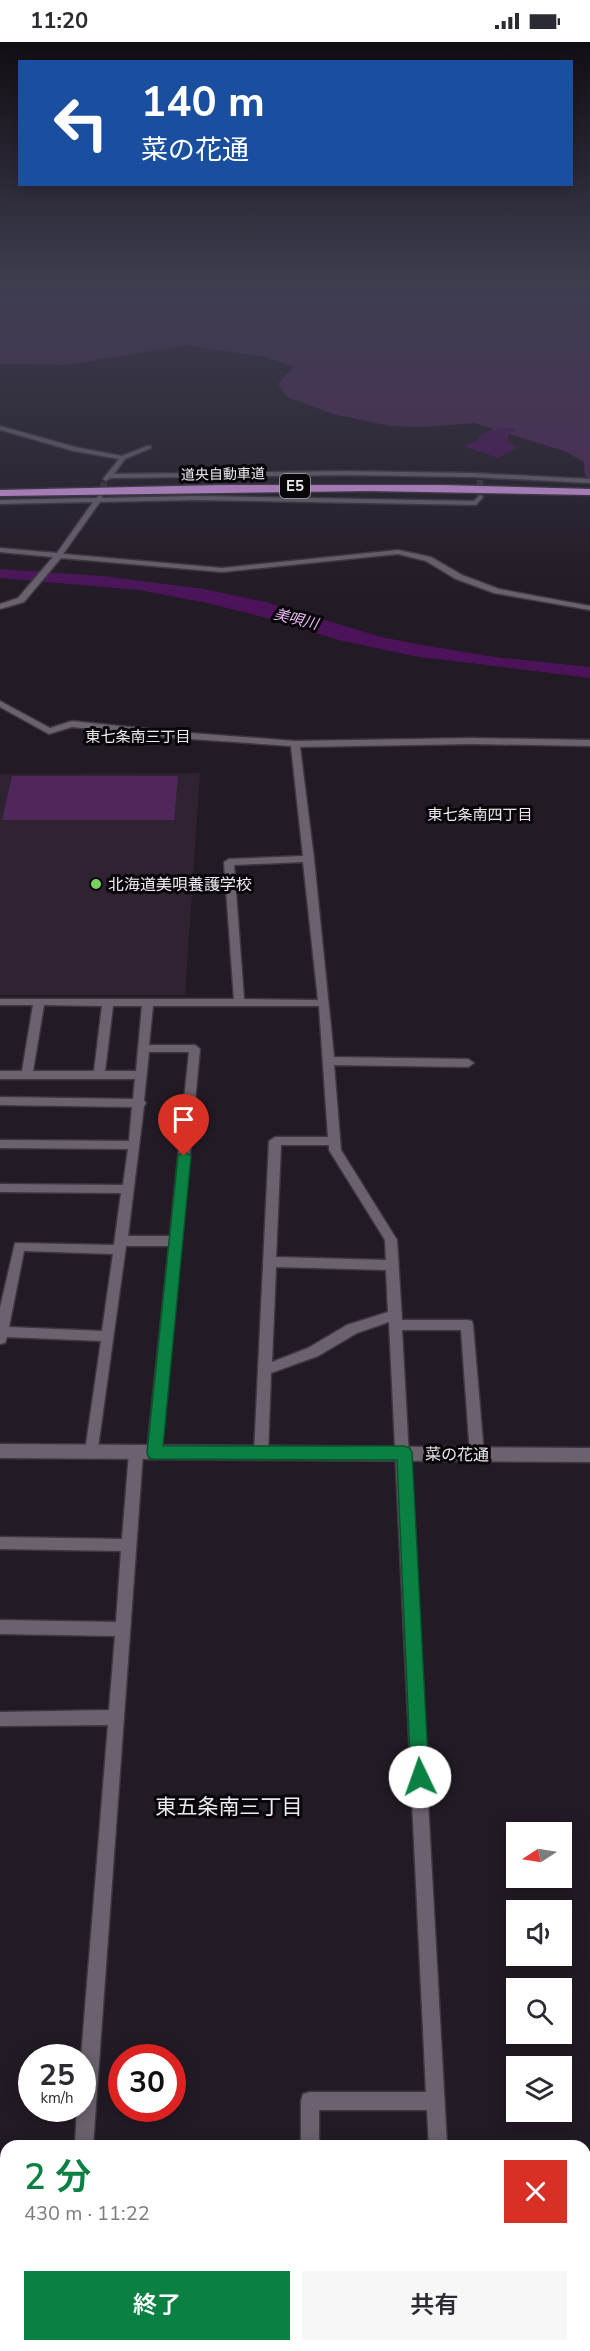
<!DOCTYPE html>
<html lang="ja">
<head>
<meta charset="utf-8">
<style>
	:root { --surface:#fff; --page:#f7f7f7; --text:#2b2b33; --muted:#7c7c81; --accent:#0b8043 }
	body { margin:0; font-family:"Nunito Sans","Noto Sans JP",sans-serif; background:var(--page); color:var(--text); height:100vh; display:flex; flex-direction:column; font-size:22px; white-space:nowrap }
	* { box-sizing:border-box; margin:0 }
	p { font-size:20px; color:var(--muted) }
	.icon { flex:none; width:33px; height:33px; fill:none; stroke:currentColor; stroke-width:2; stroke-linecap:round; stroke-linejoin:round }
	.map { position:relative; flex:1; overflow:hidden }
	.details { position:absolute; left:0px; top:2098px; width:591px; height:212px; display:flex; flex-direction:column; background:var(--surface); border-radius:18px 18px 0 0; box-shadow:0 3px 15px #0003 }
	.details>* { flex:none }
	.banner { position:absolute; left:18px; top:18px; width:555px; height:126px; border-radius:0px; box-shadow:0 3px 15px #0003; background:#1a4fa0; color:#fff; overflow:hidden }
	.needle { width:39px; rotate:258deg }
	.tools { position:absolute; left:506px; top:1780px; display:grid; gap:12px }
	.tools a { display:grid; place-items:center; width:66px; height:66px; border-radius:0px; background:var(--surface); box-shadow:0 3px 15px #0003; font-size:30px }
	.speed { position:absolute; left:18px; top:2002px; display:flex; gap:12px; font-size:30px; font-weight:700; text-align:center }
	.speed>* { display:grid; place-content:center; width:78px; height:78px; border-radius:50%; background:var(--surface); box-shadow:0 3px 15px #0003; line-height:1 }
	.speed small { font-size:15px; font-weight:400 }
	.speed .limit { border:9px solid #d22; background:#fff; color:#111 }
	.pin { position:absolute; display:grid; place-items:center; width:51px; height:51px; color:#fff; margin:-62px -26px; border-radius:50% 50% 50% 0; rotate:-45deg; box-shadow:0 0 6px #0007 }
	.pin .icon { rotate:45deg }
	.me { position:absolute; width:66px; margin:-33px; rotate:357deg; stroke-linejoin:round; filter:drop-shadow(0 0 4px #0008) }
	.turn { display:flex; align-items:center; gap:21px; height:126px; padding:0 24px; font-size:27px }
	.turn .icon { width:78px; height:78px; stroke-width:2.5 }
	.turn b { display:block; font-size:42px; line-height:51px }
	.round { display:grid; place-items:center; flex:none; width:63px; height:63px; border-radius:0px; background:var(--page) }
	.headline { display:flex; align-items:center; justify-content:space-between; height:102px; padding:0 24px }
	h1 { font-size:36px; font-weight:600; line-height:45px; color:var(--accent) }
	.action { display:flex; gap:12px; margin-top:auto; padding:12px 24px }
	.action a { flex:1; height:69px; border-radius:0px; background:var(--accent); color:#fff; font-size:24px; font-weight:600; line-height:69px; text-align:center }
	.action a+a { background:var(--page); color:var(--text) }
	.status { display:flex; justify-content:space-between; align-items:center; height:42px; padding:0 30px; background:var(--surface); direction:ltr }
	.status svg { height:16px; fill:currentColor }
	.map>svg:first-child { display:block }
</style>
</head>
<body>
<div class="status"><b>11:20</b><svg viewBox="0 0 49 12"><path d="M0 12V9h3v3zM5 12V6h3v6zM10 12V3h3v9zM15 12V0h3v12zM26 1h20v11H26zM47 4h2v5h-2z"/></svg></div>
<div class="map">
<svg width="590" height="2309" viewBox="0 0 590 2309">
	<rect width="100%" height="100%" fill="#221a24"/>
	<path fill="#2f2332" d="M200,731L185,953H0V732Z"/>
	<path fill="#4f275a" d="M0,240H590V437L585,434L584,420L567,410L475,381L423,385L390,384L333,372L287,355L278,342L294,324L264,315L186,303L67,323L0,322Z
		M12,734H178L174,778H2Z"/>
	<path fill="#4c135a" d="M515,386V388L509,392L508,399L517,406L498,416L463,404L478,398L480,393L493,387Z
		M0,527L103,534L204,547L265,560L381,595L417,602L495,615L590,625V636L413,614L339,598L267,576L207,561L139,548L0,536Z"/>
	<g fill="none" stroke-linecap="round" stroke-linejoin="round">
		<path stroke="#413943" stroke-width="6" stroke-dasharray="6 3" stroke-linecap="butt" d="M480,438V455
			M100,455L105,438"/>
		<defs>
			<path id="minor" d="M0,384L75,405L122,414L147,404H151V406L125,417L114,432L345,429L472,431L590,437V441L472,435L345,433L110,436L106,439L103,437L119,417L74,409L0,388Z
				M100,453L103,456L197,454L474,459L480,453L483,455L476,463L197,458L100,460L63,512L222,526L398,508L431,515L462,533L499,547L590,564V568L494,551L456,537L426,519L398,512L222,530L61,516L24,560L0,567V562L18,556L53,515L0,510V506L57,511L93,460L0,462V458L96,456Z
				M0,659L50,686L72,679L177,690L295,699L472,696L590,698V704L472,702L300,705L314,817L334,1015L468,1017L474,1021L468,1025L334,1023L341,1108L397,1198L402,1278H467L472,1279L473,1283L484,1412L482,1416L477,1418L472,1416L470,1412L461,1288H402L447,2104H429L427,2068H319V2104H301V2059L303,2052L310,2050H426L389,1280L357,1291L318,1314L271,1331L268,1412L266,1416L261,1418L256,1416L254,1412L269,1099L275,1095H328L319,964H153L149,1003H195L200,1007L161,1411L159,1415L154,1417L149,1415L147,1411L169,1204H126L97,1413L92,1415L87,1413L85,1409L101,1299L7,1295L5,1301L0,1302V1266L15,1201L114,1203L121,1151L0,1150V1142L123,1143L128,1107L0,1106V1098L129,1099L132,1065L0,1063V1055L133,1057L135,1037H0V1029H22L33,963H0V957H234L224,820L229,817L303,814L291,704L177,696L72,685L49,692L0,665ZM303,820L318,958L244,957L234,823ZM44,963L102,964L94,1029H33ZM113,964H142L136,1029H105ZM149,1010H189L170,1194H128L144,1064L146,1061L144,1058ZM281,1103H329V1108L385,1198L386,1218L276,1215ZM24,1209L113,1212L102,1289L9,1285ZM276,1225L386,1228L388,1270L347,1283L308,1306L272,1320Z
				M136,1405L141,1407L143,1411L93,2104H75L77,2067H82L81,2016L108,1683L0,1684V1670L109,1668L115,1594L0,1592V1578L116,1580L121,1509L0,1507V1495L122,1497L129,1411L131,1407Z
				M58,2304H78V2309H58Z
				M299,2304H319V2309H299Z
				M438,2304H458V2309H438Z"/>
			<path id="tertiary" d="M0,1402L590,1406V1420L0,1416Z"/>
			<path id="motorway" d="M221,443H442L590,447V453L369,449L0,454V448Z"/>
		</defs>
		<use href="#minor" stroke="#3d373f" stroke-width="3"/>
		<use href="#tertiary" stroke="#3d373f" stroke-width="3"/>
		<use href="#motorway" stroke="#3d373f" stroke-width="3"/>
		<use href="#minor" fill="#6c626f" fill-rule="evenodd"/>
		<use href="#tertiary" fill="#6c626f" fill-rule="evenodd"/>
		<use href="#motorway" fill="#dc9eed" fill-rule="evenodd"/>
	</g>
	<linearGradient id="sky" x2="0" y2="1"><stop stop-color="#130e14"/><stop offset="0.43" stop-color="#3e3e50"/><stop offset="1" stop-color="#3e3e50" stop-opacity="0"/></linearGradient>
	<rect width="590" height="563" fill="url(#sky)"/>
	<path fill="#0b8043" stroke="#07532c" stroke-width="1.5" d="M184,1109L191,1114L163,1404H404L410,1406L412,1411L429,1735L426,1742L420,1744L413,1742L411,1735L397,1418L154,1417L149,1416L147,1411L178,1114Z"/>
	<circle fill="#76d25a" stroke="#09060a" stroke-width="2" cx="96" cy="842" r="6"/>
	<g text-anchor="middle" stroke-width="6" stroke-linejoin="round" paint-order="stroke">
		<g font-size="14" fill="#eee8f0" stroke="#09060a">
			<text transform="translate(223 432) rotate(-1)" y="5">道央自動車道</text>
		</g>
		<rect fill="#09060a" stroke="#a9a4ab" stroke-width="1.5" x="280" y="432" width="30" height="24" rx="4.5"/>
		<g font-size="15" font-weight="bold" fill="#eee8f0">
			<text x="295" y="449">E5</text>
		</g>
		<g font-size="15" font-style="italic" fill="#e7b9f4" stroke="#09060a">
			<text transform="translate(296 577) rotate(14)" y="5">美唄川</text>
		</g>
		<g font-size="15" fill="#eee8f0" stroke="#09060a">
			<text x="138" y="700">東七条南三丁目</text>
			<text x="480" y="778">東七条南四丁目</text>
		</g>
		<g font-size="16" fill="#eee8f0" stroke="#09060a" text-anchor="start">
			<text x="108" y="848">北海道美唄養護学校</text>
		</g>
		<g font-size="16" fill="#eee8f0" stroke="#09060a">
			<text transform="translate(457 1412) rotate(1)" y="6">菜の花通</text>
		</g>
		<g font-size="21" fill="#eee8f0" stroke="#09060a">
			<text x="229" y="1772">東五条南三丁目</text>
		</g>
	</g>
</svg>
<div class="tools">
<a><svg class="needle" viewBox="-14 -14 28 28"><path d="M0-13l5 13h-10z" fill="#e53935"/><path d="M0 13l5-13h-10z" fill="#7c7c81"/></svg></a>
<a><svg class="icon" aria-label="sound" viewBox="0 0 24 24"><path d="M4 9h4l5-4v14l-5-4H4zM17 9q2 3 0 6"/></svg></a>
<a><svg class="icon" aria-label="search" viewBox="0 0 24 24"><circle cx="10" cy="10" r="6"/><path d="M15 15l6 6"/></svg></a>
<a><svg class="icon" aria-label="layers" viewBox="0 0 24 24"><path d="M12 4l9 5-9 5-9-5zM3 14l9 5 9-5"/></svg></a>
</div>
<div class="speed"><div>25<small>km/h</small></div><div class="limit">30</div></div>
<div class="pin" style="left:184px;top:1114px;background:#d93025"><svg class="icon" aria-label="arrive" viewBox="0 0 24 24"><path d="M6 21V4h12l-3 4 3 4H6"/></svg></div>
<svg class="me" style="left:420px;top:1735px" viewBox="-20 -20 40 40"><circle r="19" fill="#fff"/><path d="M0-13L10 11 0 6-10 11z" fill="#0b8043"/></svg>
<div class="banner">
<div class="turn"><svg class="icon" aria-label="left" viewBox="0 0 24 24"><path d="M17 20v-9H6M10 6l-5 5 5 5"/></svg><div><b>140 m</b>菜の花通</div></div>
</div>
<section class="details">
<div class="headline"><div><h1>2 分</h1><p>430 m · 11:22</p></div><a class="round" style="background:#d93025;color:#fff"><svg class="icon" aria-label="close" viewBox="0 0 24 24"><path d="M6 6l12 12M18 6L6 18"/></svg></a></div>
<div class="action"><a>終了</a><a>共有</a></div>
</section>
</div>
</body>
</html>
